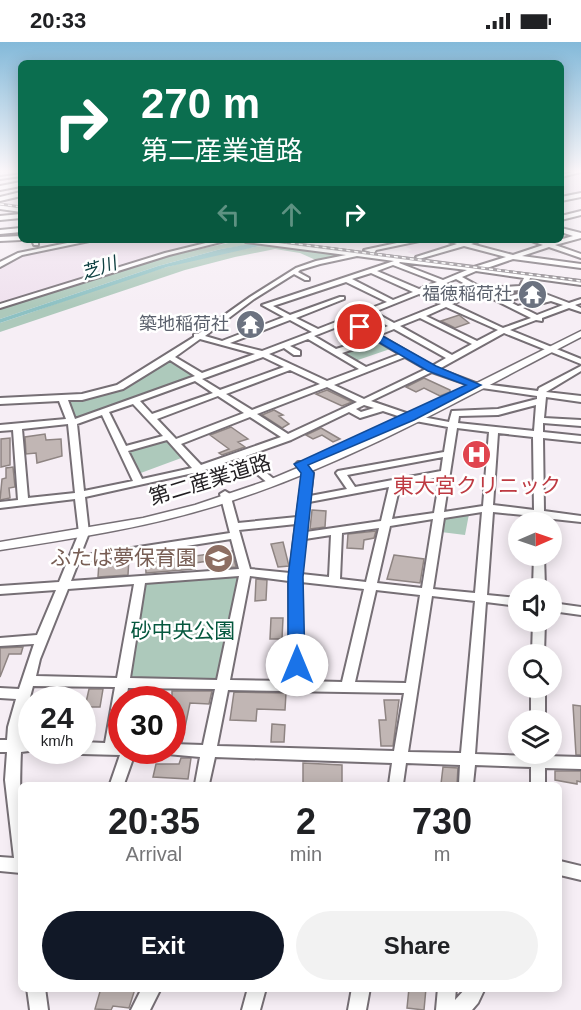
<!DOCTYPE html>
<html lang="en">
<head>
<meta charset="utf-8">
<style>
	:root { --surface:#fff; --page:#f2f2f2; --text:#202124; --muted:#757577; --accent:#111827 }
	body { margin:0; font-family:Arial,"Noto Sans JP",sans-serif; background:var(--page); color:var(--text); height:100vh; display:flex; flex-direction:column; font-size:22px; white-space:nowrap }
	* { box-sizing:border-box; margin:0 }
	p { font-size:20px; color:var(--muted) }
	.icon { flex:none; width:33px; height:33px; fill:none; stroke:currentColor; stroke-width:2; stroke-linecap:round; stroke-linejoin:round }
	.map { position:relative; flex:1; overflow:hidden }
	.panel { position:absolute; left:18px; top:740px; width:544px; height:210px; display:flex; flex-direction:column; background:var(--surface); border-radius:9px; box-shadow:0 3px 15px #0003 }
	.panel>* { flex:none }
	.top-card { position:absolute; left:18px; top:18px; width:546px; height:183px; border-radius:9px; box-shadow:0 3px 15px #0003; background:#0b6e4f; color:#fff; overflow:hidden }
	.needle { width:39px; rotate:88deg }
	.buttons { position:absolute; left:508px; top:470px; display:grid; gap:12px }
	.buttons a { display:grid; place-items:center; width:54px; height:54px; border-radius:50%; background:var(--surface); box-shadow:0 3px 15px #0003; font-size:30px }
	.speed { position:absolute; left:18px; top:644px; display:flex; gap:12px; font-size:30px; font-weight:700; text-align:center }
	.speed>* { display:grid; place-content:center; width:78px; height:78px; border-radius:50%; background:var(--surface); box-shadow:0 3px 15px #0003; line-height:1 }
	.speed small { font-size:15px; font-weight:400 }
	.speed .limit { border:9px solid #d22; background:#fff; color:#111 }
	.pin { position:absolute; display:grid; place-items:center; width:51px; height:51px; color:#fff; margin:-26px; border:3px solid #fff; border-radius:50%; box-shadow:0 2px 6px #0007 }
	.me { position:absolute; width:66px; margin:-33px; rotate:0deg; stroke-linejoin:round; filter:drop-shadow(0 0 4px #0008) }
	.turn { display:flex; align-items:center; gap:21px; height:126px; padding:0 24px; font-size:27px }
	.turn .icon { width:78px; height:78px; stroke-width:2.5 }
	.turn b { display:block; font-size:42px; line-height:51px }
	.lanes { display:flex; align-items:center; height:57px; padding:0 24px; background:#0003; justify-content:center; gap:30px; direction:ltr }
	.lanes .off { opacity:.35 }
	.eta { display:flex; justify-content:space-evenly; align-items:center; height:102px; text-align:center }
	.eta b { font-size:36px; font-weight:700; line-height:42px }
	.button { display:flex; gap:12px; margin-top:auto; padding:12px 24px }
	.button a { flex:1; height:69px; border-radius:36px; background:var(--accent); color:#fff; font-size:24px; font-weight:700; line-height:69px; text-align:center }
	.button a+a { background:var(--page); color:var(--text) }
	.status { display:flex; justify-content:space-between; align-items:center; height:42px; padding:0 30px; background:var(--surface); direction:ltr }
	.status svg { height:16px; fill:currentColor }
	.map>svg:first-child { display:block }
</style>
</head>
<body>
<div class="status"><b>20:33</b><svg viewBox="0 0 49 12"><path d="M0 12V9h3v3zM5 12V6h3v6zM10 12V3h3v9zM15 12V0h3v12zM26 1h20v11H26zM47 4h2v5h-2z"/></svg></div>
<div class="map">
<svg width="581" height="968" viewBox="0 0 581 968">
	<rect width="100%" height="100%" fill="#f6eef5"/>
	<path fill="#efe1ee" d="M581,129V153L561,157V134Z
		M97,198H221L167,210L0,262V223L9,222L23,213Z
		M424,198H431L447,205L417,214L407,210L412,208L402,203Z"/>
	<path fill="#adc9bb" d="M238,199L264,201L221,207L158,224L0,277V267L166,214Z
		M268,203L352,213L318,219L300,211L275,207L235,215L185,228L0,290V281C88,252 176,215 268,203Z
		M378,298L393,306L355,319L340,310Z
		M171,317L197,334L74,378L67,358L121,347Z
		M166,398L184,415L138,432L129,409Z
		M469,472L465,493L441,490L445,475Z
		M240,533L222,638L128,637L143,540Z"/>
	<path fill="#8dc1c3" d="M273,198H286L167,225L0,281V277L158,224L221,207Z"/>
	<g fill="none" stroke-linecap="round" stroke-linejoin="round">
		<path stroke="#8dc1c3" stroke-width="1.5" d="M561,159L581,155
			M364,207L391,202"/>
	</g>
	<path fill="#c1b6b4" stroke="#8e8482" stroke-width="1.5" d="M459,273L469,281L455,286L441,279Z
		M424,336L450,348V350L440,354L424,346L416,350L406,345Z
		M327,348L352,360L342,364L316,352Z
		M274,368L283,373L279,374L289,382L282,386L262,373Z
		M231,385L248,397L238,400L245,405L222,413L219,411L229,407L210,393Z
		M321,386L340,397L333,400L322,393L313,397L306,393Z
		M45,392L46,398L61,397L62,414L37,421L36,411L26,412L25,395Z
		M10,396V423L1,425V397Z
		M13,425L15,445L9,446L10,456L0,458L2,437L6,436V426Z
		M312,468L326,469L325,485L310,487Z
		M376,489L374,496L364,498L363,507L347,506L348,492Z
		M283,500L289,524L278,525L271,502Z
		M195,505V514L232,509L236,525L225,526L224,522L215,518L195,521V527L146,531L145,513Z
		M394,513L424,517L420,541L387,537Z
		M129,515L128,533L98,535L99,520Z
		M256,537L267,538L266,558L255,559Z
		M271,576H283L282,597H270Z
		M23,605L21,612H9L0,635V606Z
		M89,647H103L100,665H85Z
		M172,649H212L209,662L190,661L182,700H172Z
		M234,650L286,651L285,668L257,667L256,679L230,678Z
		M384,658H399L393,704H381L379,678H386Z
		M573,663L581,664V713H576Z
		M272,682L285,683L284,700H271Z
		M181,716H191L188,737L153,735L156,722H179Z
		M303,721L342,723V742H303Z
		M443,725L458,726L457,742H441Z
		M555,729H581V740L577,739V742L555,738Z
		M101,946L135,947L129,966L113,964L111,968L95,967Z
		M409,946H426L424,968L407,966Z"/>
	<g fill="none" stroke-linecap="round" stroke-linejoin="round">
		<defs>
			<path id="minor" d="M576,129H581V130L561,135V133Z
				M21,132V134L0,137V135Z
				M21,140V144L0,148V144Z
				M21,150V154L0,159V155Z
				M581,151V155L561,159V155Z
				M0,163L21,166V170L0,167Z
				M581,169V173L561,178V174Z
				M21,172V176L0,178V174Z
				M21,186V190L0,192V188Z
				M561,186L581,191V196L555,203L581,212V216L549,205L522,214L581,222V226L513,217L484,227L581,239V243L530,236L527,245L569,261L581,257V261L575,263L581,266V270L569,266L542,276V279L536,278L510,288L581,317V322L504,291L439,327L476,341L538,349L539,346L581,324V329L546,350L581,354V360L546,355L544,376L581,378V384L543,381V390L581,394V400L543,396L544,469L581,474V480L544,476V480H534V474L493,470L487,553L519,556V564L486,560L475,712L531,714V711H545V714L581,715V727L545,726V742H531V725L475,723L473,742H459L460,723L406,721L403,742H389L392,721L215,715L209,742H195L200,715L167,712L165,708H172V702L203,703L215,647L128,646L126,657H122V685L119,701H122V708H136L124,742H110L120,713L82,712L76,708H82V700L105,701L115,645L33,644L22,685L21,698H32V708H37L21,710C19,750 21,791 21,831L0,829V815L14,816L5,738L7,710H0V698H7L8,685L16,657L0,656V646L19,647L34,602L0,604V596L37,593L56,548L0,552V544L59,540L79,491L75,457L0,466V460L18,458L13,388L0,389V383L66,377L59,359L0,362V356L82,352L117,343L194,295V292H198L250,255L296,226L316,219L346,213L246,200L243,198H260L474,225L506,215L464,204L419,217L416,215L457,202L445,198L464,200L482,198L471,202L513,213L543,203L529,198H538L549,201L573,194L561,190ZM357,214L394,219L262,263L284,275L222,299L205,294L254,257L294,232L305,238H309V236L298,230L300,228L320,222ZM400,220L467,228L443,238L399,221ZM393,223L437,240L419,247L377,229ZM476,229L524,236L520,244L482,246L462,235ZM371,231L413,250L393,258L352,237ZM456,237L476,248L447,260L425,250ZM346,240L387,260L318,287L296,276L344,257V255H340L290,273L273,264ZM522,248L526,250L502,256L489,250ZM481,251L531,276L503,286L452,262ZM419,252L441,262L394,281L374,270ZM533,252L545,257L518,264L508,259ZM551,259L563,263L537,273L523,266ZM446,265L498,288L477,299L426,274ZM368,273L388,284L373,290L353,279ZM420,276L472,302L452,313L400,284ZM290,278L312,290L262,309L230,301ZM347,281L372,296L336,307L314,294ZM394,287L446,316L432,324L379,293ZM200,297L255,312L202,331L175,315ZM308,297L359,327L327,339L269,312L284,306L294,313H300V309L290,304ZM378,299L400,312L366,325L342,311ZM263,315L284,325L220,348L202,337ZM405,315L426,327L364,357L334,343ZM170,318L195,334L75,377L68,358H82L123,347ZM290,328L320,342L252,368L226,352ZM432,330L475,345L537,354V357L498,367L452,369L449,380L412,373L371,359ZM195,339L213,351L152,372L140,359ZM327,345L357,360L288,392L257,372ZM218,354L244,371L176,397L157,377ZM133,362L163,394L126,404L109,370ZM364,363L374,366L361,370L356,367ZM536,363L534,389L458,381L459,374L498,373ZM383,369L410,378L448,385L444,410L338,429L336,431L347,447L310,454L313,431L304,420H298L296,422L303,431L297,475L238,481L230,452L225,449L220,452L230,491L80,514L89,491L85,455L202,429L238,416L269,442H275L277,440L275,438L246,414L291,398L349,370L360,376ZM102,373L133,439L84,449L77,382ZM250,375L281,395L201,423L181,402ZM68,382L75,451L28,456L22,387ZM457,386L489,390L483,464L444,470ZM498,391L533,395L534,468L493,463ZM167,398L192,426L142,437L128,409ZM443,415L441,429L355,445L347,433ZM440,435L434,471L392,477L400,443ZM389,445L381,479L306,490L309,460ZM482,470L475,551L433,547L444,476ZM433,477L422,546L377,541L390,484ZM296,482L290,531L250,527L239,488ZM379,486L366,540L340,537L342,491ZM331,493L329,535L301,532L305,497ZM231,497L239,527L71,539L78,521ZM239,534L217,638L130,636L145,541ZM250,534L289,539L290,639L230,638ZM301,540L364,547L342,640L303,639ZM134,542L117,636L36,634L40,617L68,547ZM376,548L420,553L406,641L355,640ZM432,554L475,559L461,711L408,710ZM228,648L404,651L394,709L217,704Z
				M21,194V198L0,199V195Z
				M32,198H38V203H34Z
				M82,198H94L22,213L0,225V220L18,211Z
				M218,198H229L169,213L0,266V262L165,211Z
				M411,198H424L376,208L374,211L364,208Z
				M534,513H544L545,546H533Z
				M552,561L581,565V573L552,569Z
				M533,579H545L544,612H532Z
				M531,645H545V678H531Z
				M560,819L581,824V838L560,833Z
				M27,946H45L48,968H30Z
				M142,946H161L150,968H131Z
				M248,946H266L260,968H242Z
				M352,946H370L366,968H348Z
				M438,946H456L455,958L466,946H485L478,961L472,968H436Z"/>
			<path id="major" d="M581,289V295C467,354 354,419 231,459C156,484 78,496 0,508V500L143,476L195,463L269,438L359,400Z"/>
		</defs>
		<use href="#minor" stroke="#766f75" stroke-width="4"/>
		<use href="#major" stroke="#766f75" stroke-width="3"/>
		<use href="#minor" fill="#fff" fill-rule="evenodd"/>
		<use href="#major" fill="#fff" fill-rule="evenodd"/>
		<defs>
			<path id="rail" d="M0,162L21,165
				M267,198L581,239"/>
		</defs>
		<use href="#rail" stroke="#8c878c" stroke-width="3"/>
		<use href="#rail" stroke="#fff" stroke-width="1.5" stroke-dasharray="4" stroke-linecap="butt"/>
	</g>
	<linearGradient id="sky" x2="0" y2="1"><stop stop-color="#83b9d9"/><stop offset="0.49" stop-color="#fbf7fa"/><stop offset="1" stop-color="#fbf7fa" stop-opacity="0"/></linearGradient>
	<rect width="581" height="264" fill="url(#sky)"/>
	<path fill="#1a73e8" stroke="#114b97" stroke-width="1.5" d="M356,283H363L436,324L481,343L414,378L308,423L314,431L303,535L305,623L297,629L288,623V535L301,431L294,422L466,343L428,329L356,287Z"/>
	<defs>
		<symbol id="temple-disc" viewBox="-11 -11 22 22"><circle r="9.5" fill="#6b7280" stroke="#fff"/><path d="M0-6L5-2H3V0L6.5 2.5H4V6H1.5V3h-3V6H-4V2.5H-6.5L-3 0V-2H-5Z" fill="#fff"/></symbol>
		<symbol id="hospital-disc" viewBox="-11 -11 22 22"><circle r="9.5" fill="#e0444e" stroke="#fff"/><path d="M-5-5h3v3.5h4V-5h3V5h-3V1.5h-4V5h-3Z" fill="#fff"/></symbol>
		<symbol id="school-disc" viewBox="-11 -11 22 22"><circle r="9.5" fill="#8d6e63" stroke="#fff"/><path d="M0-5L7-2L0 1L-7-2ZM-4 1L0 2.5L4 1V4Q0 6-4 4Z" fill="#fff"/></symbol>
	</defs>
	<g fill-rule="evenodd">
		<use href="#temple-disc" x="516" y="236" width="33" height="33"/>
		<use href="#temple-disc" x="234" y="266" width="33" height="33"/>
		<use href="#hospital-disc" x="460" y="396" width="33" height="33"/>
		<use href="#school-disc" x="202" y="500" width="33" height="33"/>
	</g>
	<g text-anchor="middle" stroke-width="5" stroke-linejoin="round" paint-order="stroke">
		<g font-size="18" font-style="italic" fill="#0f4042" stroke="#fff">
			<text transform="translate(99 226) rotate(-18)" y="6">芝川</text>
		</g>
		<g font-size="18" fill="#5b616d" stroke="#fff" text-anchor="end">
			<text x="512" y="258">福徳稲荷社</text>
			<text x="229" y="288">築地稲荷社</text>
		</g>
		<g font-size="21" fill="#211e21" stroke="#fff">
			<text transform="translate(210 438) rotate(-17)" y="7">第二産業道路</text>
		</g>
		<g font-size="21" fill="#be3a42" stroke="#fff">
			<text x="477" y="451">東大宮クリニック</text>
		</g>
		<g font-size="21" fill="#785e54" stroke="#fff" text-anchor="end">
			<text x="197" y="523">ふたば夢保育園</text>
		</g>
		<g font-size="21" fill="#05583e" stroke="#fff">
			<text x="183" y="596">砂中央公園</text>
		</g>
	</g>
</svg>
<div class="buttons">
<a><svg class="needle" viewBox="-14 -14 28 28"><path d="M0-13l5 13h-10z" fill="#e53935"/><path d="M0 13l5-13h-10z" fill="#757577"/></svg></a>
<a><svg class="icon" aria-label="sound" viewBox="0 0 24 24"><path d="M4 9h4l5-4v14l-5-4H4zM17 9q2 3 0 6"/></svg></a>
<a><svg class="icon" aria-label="search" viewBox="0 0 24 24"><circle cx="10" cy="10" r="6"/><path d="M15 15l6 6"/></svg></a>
<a><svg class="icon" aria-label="layers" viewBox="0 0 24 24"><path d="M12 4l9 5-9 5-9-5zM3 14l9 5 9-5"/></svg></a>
</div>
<div class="speed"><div>24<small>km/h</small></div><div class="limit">30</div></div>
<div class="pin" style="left:360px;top:285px;background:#d93025"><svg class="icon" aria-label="arrive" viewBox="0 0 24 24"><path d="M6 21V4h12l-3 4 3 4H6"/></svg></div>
<svg class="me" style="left:297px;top:623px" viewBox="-20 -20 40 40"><circle r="19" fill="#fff"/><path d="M0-13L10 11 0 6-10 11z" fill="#1a73e8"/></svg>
<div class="top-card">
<div class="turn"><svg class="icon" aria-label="right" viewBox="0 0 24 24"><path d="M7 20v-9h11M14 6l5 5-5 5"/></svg><div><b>270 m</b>第二産業道路</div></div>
<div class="lanes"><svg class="icon off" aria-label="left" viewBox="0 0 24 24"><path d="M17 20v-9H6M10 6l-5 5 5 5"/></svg><svg class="icon off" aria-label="ahead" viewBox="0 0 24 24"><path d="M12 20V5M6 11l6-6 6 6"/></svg><svg class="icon" aria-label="right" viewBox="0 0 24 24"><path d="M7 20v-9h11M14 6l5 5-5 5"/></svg></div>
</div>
<section class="panel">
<div class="eta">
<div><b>20:35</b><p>Arrival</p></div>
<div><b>2</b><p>min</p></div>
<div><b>730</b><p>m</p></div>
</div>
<div class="button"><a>Exit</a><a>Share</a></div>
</section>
</div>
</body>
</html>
